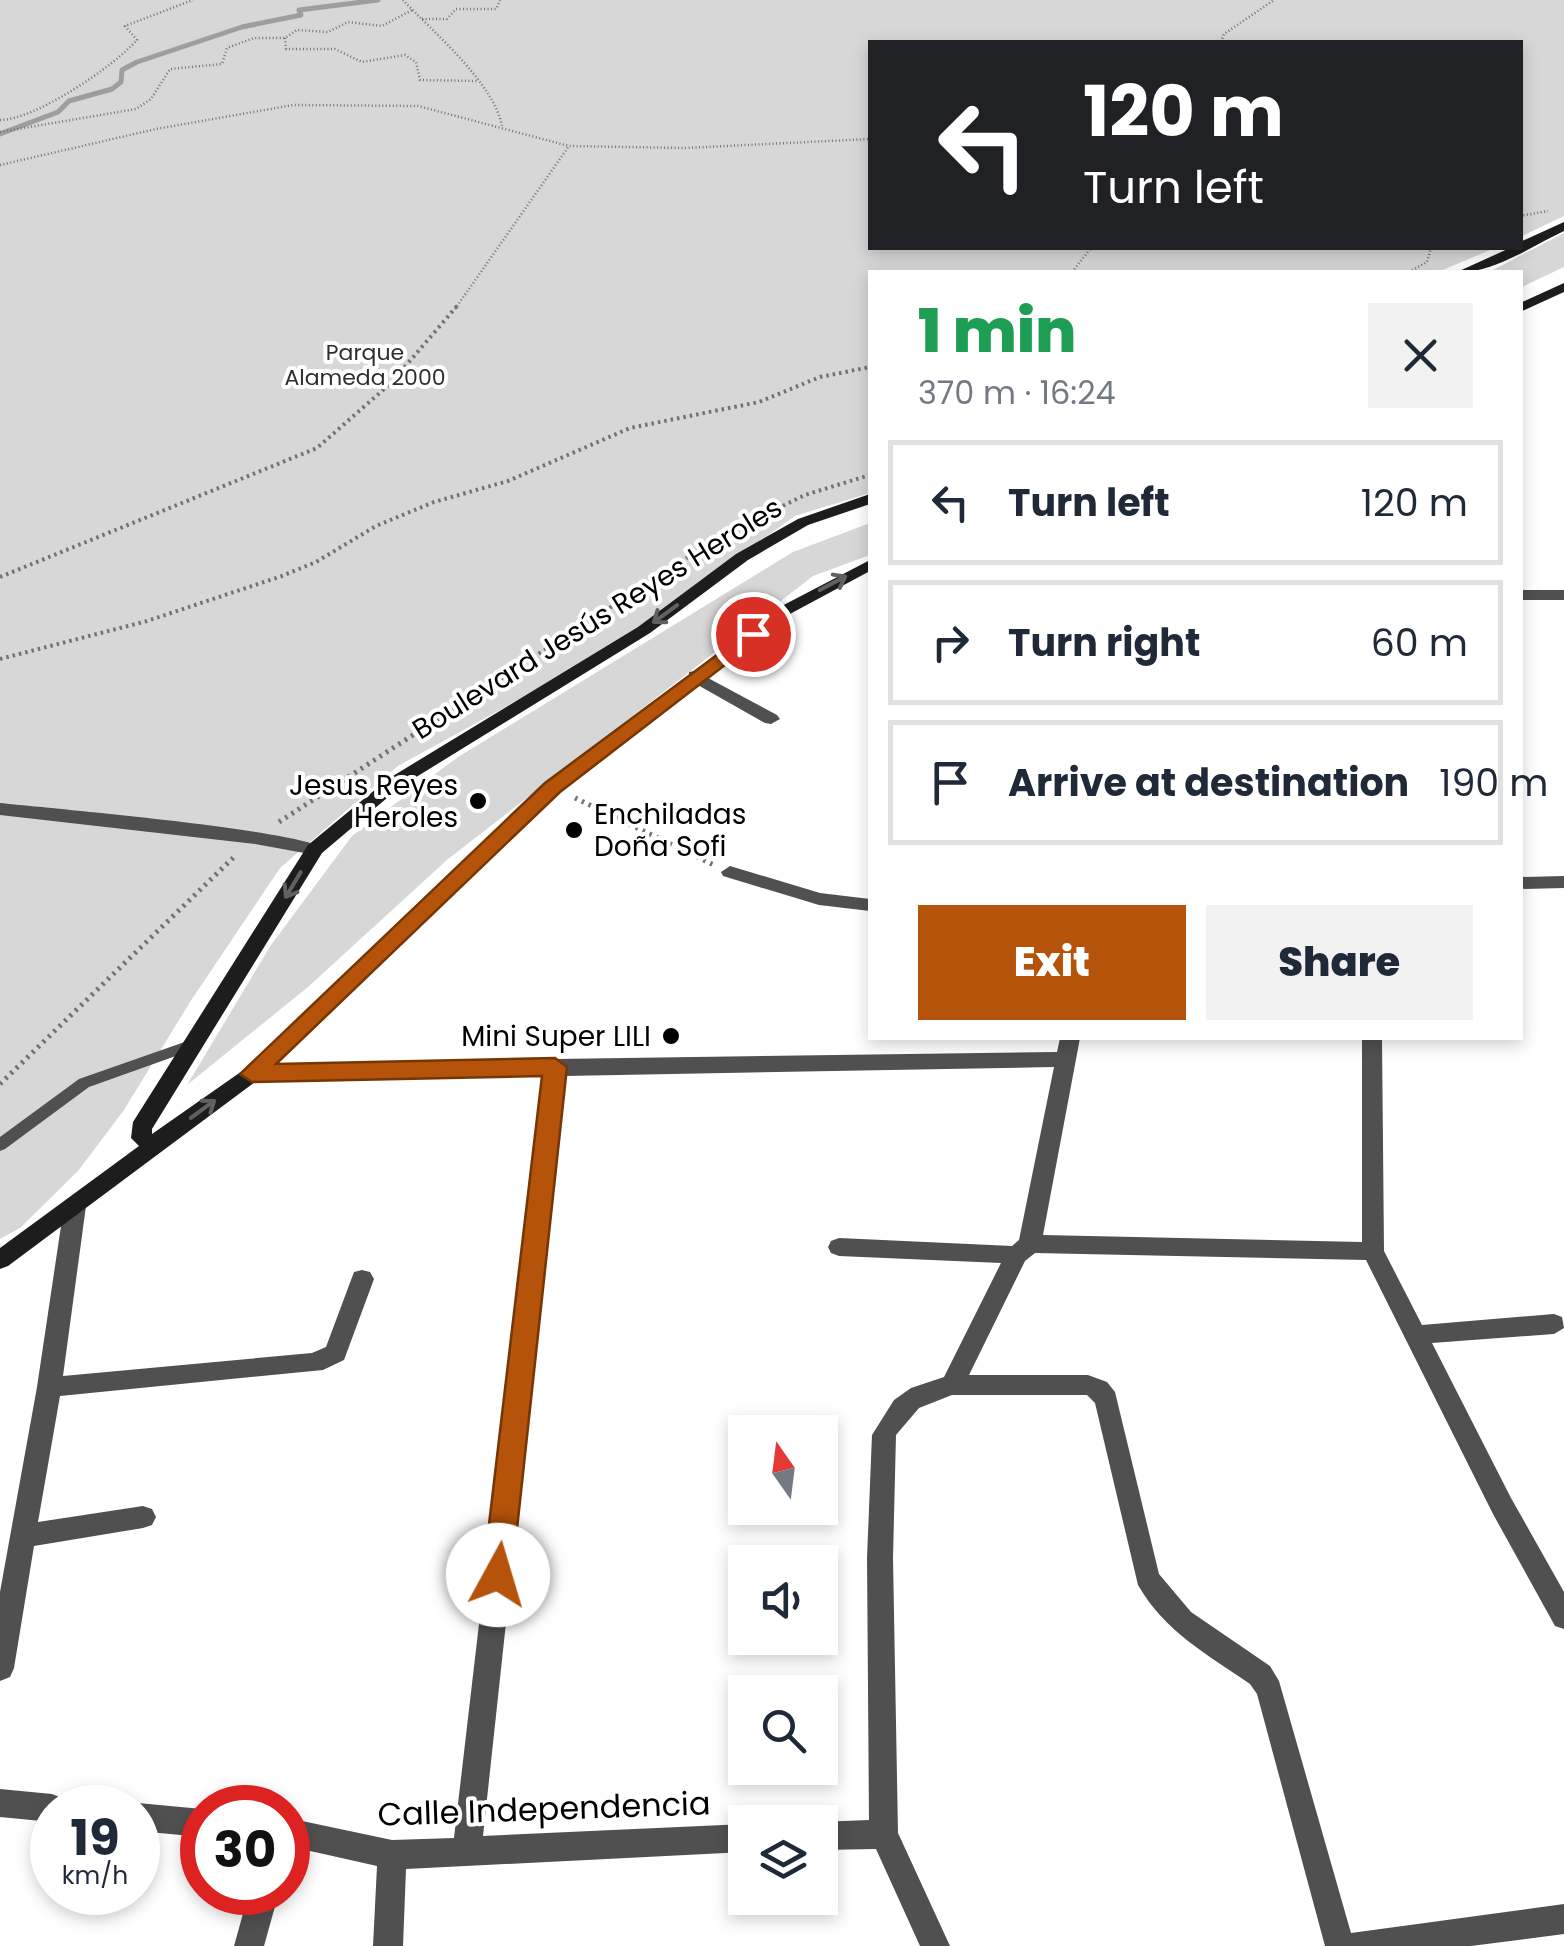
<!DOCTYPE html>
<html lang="en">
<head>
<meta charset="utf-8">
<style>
	:root { --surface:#fff; --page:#f2f2f3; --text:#1f2937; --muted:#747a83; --line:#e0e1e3; --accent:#b45309 }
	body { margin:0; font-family:Poppins,sans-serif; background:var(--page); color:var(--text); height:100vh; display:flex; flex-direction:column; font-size:38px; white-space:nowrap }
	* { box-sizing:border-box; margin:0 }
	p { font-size:32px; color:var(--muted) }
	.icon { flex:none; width:55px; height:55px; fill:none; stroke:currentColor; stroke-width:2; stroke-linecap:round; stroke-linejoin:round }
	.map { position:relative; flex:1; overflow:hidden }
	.drawer { position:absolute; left:868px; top:270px; width:655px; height:770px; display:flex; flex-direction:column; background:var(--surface); border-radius:0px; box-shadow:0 5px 15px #0003 }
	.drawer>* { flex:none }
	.banner { position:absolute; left:868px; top:40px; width:655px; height:210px; border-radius:0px; box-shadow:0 5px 15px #0003; background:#202124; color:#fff; overflow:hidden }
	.needle { width:65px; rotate:346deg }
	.buttons { position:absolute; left:728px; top:1415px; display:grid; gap:20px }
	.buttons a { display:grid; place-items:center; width:110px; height:110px; border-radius:0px; background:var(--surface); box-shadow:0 5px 15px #0003; font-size:50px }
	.speed { position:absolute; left:30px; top:1785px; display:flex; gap:20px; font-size:50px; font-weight:700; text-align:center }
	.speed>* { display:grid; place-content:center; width:130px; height:130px; border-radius:50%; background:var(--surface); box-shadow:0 5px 15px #0003; line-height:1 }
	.speed small { font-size:25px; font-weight:400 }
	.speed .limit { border:15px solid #d22; background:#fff; color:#111 }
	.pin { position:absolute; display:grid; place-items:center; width:85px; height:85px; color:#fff; margin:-42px; border:5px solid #fff; border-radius:50%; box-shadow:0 2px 10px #0007 }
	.me { position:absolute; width:110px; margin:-55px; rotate:6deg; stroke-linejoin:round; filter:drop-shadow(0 0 8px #0008) }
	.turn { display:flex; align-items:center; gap:35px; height:210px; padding:0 50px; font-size:45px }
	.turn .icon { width:130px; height:130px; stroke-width:2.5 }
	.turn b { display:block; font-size:70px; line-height:85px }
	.round { display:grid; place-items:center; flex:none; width:105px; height:105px; border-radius:0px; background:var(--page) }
	.summary { display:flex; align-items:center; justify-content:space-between; height:170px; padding:0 50px }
	h1 { font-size:60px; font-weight:800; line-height:75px; color:#1e9e55 }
	.button { display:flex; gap:20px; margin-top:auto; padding:20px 50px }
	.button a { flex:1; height:115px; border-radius:0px; background:var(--accent); color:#fff; font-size:40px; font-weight:800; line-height:115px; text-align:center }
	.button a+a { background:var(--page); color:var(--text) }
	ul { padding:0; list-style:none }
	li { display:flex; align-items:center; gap:30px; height:125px; margin:0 20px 15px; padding:0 30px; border:5px solid var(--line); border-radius:0px }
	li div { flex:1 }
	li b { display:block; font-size:38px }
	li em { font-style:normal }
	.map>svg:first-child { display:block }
</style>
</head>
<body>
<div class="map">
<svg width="1564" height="1946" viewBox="0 0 1564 1946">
	<rect width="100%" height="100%" fill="#fff"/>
	<path fill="#d7d7d7" d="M0,0H1564V216L1520,237V42H870V248H1495L1438,272H870V493L795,516L598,656L398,766L280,868L190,1002L124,1110L78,1171L20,1228L0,1239Z
		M1564,233V267L1520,288V272H1489Z
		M870,523V555L813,576L448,859L308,987L187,1085L271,945L352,836L458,757L793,552Z"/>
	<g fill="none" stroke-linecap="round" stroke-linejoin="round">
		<path stroke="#9e9e9e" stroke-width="5" d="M0,134L58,112L69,101L112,89L121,82L122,70L137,62L242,27L301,15L299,10L378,0"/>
		<path stroke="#727272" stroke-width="2.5" stroke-dasharray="1 2.5" stroke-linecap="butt" d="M403,0C433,32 494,83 502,126
			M422,19H447L456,9H496L500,0
			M285,38L286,49H335L362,62L405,55L416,62L420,80L478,81
			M1221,42L1224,34L1274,0
			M0,120C35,120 113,67 137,40L125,26L193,0
			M0,132L136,109L151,99L170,69L222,64L227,48L254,38H285L297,30L328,32L348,22L382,26L412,10
			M0,165L156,129L293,105L418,106L569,146L685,148L870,139
			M1520,216L1548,211
			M1072,272L1091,248
			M1409,272L1427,262L1431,248
			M455,309L569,146"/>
		<path stroke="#727272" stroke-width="4" stroke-dasharray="2.5 4" stroke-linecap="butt" d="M0,577L317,448L391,383L457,306
			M0,659L147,621L282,576L316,562L376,526L434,502L508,481L630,428L759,402L820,377L870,367
			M446,714L719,537L805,495L870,475"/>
		<path stroke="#727272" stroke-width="5" stroke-dasharray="2.5 5" stroke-linecap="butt" d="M575,798L714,865
			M279,822L450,711
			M0,1084L235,856"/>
		<path fill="#505050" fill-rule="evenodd" d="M196,1038L201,1039L203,1043L201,1047L89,1087L5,1149L0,1151V1137L79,1079Z"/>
		<path fill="#505050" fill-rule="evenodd" d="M1520,590H1564V600H1520Z
			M695,671L777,715L780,719L771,724L765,723L689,680V672Z
			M0,803C46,808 304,830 324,849L315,855L255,844L0,815Z
			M730,866L820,893L870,899V911L819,905L723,876L721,872Z
			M1564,876V888L1520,889V877Z
			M1060,1038H1080L1043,1235L1362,1242V1038H1382L1384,1251L1422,1325L1554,1314L1562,1317L1564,1328L1554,1334L1432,1343L1511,1498L1564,1592V1629L1555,1626L1493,1514L1366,1260L1035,1253L1025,1261L969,1375H1088L1107,1382L1115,1392L1159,1574L1191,1612L1270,1666L1279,1681L1351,1933L1564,1904V1934L1471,1946H1325L1257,1694L1250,1684C1208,1655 1164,1631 1138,1585L1095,1403L1087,1395H952L919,1408L896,1435L893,1558L898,1833L950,1946H920L876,1849L820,1850L818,1822L869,1820L867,1558L872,1435L894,1400L911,1388L944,1377L1001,1263L839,1256L831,1253L828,1247L831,1241L839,1238L1012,1246L1019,1240L1054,1067L565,1076L483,1836L745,1824V1852L406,1869L403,1946H373L377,1866L288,1846V1818L392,1840L454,1838L543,1076L252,1082L245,1079L241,1074L245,1069L555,1059L1057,1052Z
			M75,1197L83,1200L86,1206L63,1376L312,1353L326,1347L354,1272L362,1270L370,1272L374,1279L344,1360L323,1370L60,1396L38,1522L143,1506L152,1509L156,1517L152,1525L143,1528L34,1546L14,1668L10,1677L0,1681V1592L37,1387L64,1206L67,1200Z
			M0,1789L52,1794L62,1798L66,1808H52V1822L0,1817Z
			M138,1803L202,1809V1837L138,1831V1808H128Z
			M249,1892H279L264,1946H234Z"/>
		<path fill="#1d1d1d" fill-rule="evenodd" d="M1564,222V231C1532,246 1492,274 1457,272L1510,248H1520V242Z
			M1564,283V292L1520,312V303Z
			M870,494V504L808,525L748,560L650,633L400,787L322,853L152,1129V1134L245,1069L547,783L776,609L870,560V571L788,615L559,791L259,1079L8,1266L0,1269V1248L139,1146L131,1138L133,1122L308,845L388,779L638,627L736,554L798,519Z"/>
	</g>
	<defs><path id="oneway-shaft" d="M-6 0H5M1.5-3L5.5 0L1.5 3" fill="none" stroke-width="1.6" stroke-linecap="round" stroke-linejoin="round" transform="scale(2.5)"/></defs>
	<g stroke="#616161">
		<use href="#oneway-shaft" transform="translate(833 583) rotate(-28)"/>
		<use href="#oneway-shaft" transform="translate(665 614) rotate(144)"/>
		<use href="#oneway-shaft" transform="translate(293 885) rotate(121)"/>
		<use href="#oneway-shaft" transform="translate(203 1109) rotate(-36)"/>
	</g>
	<path fill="#b45309" stroke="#753606" stroke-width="2.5" d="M753,628L760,630V638L560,792L276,1064L555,1058L567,1067L512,1575L508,1585L498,1589L487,1585L483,1575L542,1076L252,1082L240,1074L545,783Z"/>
	<g fill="#000" stroke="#fff" stroke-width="4">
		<circle cx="478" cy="801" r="10"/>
		<circle cx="574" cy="830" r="10"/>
		<circle cx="671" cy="1036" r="10"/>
	</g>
	<g text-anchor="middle" stroke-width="8" stroke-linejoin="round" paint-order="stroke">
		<g font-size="22" fill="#2e2e2e" stroke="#fff">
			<text x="365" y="360">Parque<tspan x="365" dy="25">Alameda 2000</tspan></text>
		</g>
		<g font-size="28" fill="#000" stroke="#fff">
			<text transform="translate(597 618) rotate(-32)" y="10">Boulevard Jesús Reyes Heroles</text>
		</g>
		<g font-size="28" fill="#000" stroke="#fff" text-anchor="end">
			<text x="458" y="795">Jesus Reyes<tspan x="458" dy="32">Heroles</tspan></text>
			<text x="594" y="824" text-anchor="start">Enchiladas<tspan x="594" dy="32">Doña Sofi</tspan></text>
			<text x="651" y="1046">Mini Super LILI</text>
		</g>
		<g font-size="32" fill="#000" stroke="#fff">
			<text transform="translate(544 1809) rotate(-2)" y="11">Calle Independencia</text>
		</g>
	</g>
</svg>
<div class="buttons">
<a><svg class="needle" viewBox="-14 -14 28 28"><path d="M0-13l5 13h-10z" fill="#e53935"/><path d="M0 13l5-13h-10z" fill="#747a83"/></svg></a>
<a><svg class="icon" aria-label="sound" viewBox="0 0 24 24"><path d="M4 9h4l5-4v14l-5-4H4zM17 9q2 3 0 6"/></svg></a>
<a><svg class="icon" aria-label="search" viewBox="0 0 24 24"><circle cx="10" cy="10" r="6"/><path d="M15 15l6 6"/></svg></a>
<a><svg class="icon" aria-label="layers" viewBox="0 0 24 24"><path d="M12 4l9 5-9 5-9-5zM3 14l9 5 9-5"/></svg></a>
</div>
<div class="speed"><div>19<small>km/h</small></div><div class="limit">30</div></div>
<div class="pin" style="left:753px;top:634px;background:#d93025"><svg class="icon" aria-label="arrive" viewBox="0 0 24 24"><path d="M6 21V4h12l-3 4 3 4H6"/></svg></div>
<svg class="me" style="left:498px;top:1575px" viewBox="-20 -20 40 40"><circle r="19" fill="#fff"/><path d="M0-13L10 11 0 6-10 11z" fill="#b45309"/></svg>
<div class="banner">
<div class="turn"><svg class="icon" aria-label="left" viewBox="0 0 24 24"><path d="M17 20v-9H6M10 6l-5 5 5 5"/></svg><div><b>120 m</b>Turn left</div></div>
</div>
<section class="drawer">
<div class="summary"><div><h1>1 min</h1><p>370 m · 16:24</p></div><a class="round"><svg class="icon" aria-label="close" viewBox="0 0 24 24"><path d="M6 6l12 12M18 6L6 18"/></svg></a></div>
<ul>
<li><svg class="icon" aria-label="left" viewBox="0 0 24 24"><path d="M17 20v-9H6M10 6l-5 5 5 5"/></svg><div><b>Turn left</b></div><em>120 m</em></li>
<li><svg class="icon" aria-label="right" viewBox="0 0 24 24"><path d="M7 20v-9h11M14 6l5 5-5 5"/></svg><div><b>Turn right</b></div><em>60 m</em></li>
<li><svg class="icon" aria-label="arrive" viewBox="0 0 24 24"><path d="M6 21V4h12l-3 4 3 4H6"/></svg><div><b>Arrive at destination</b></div><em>190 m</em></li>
</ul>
<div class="button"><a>Exit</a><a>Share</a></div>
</section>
</div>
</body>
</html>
